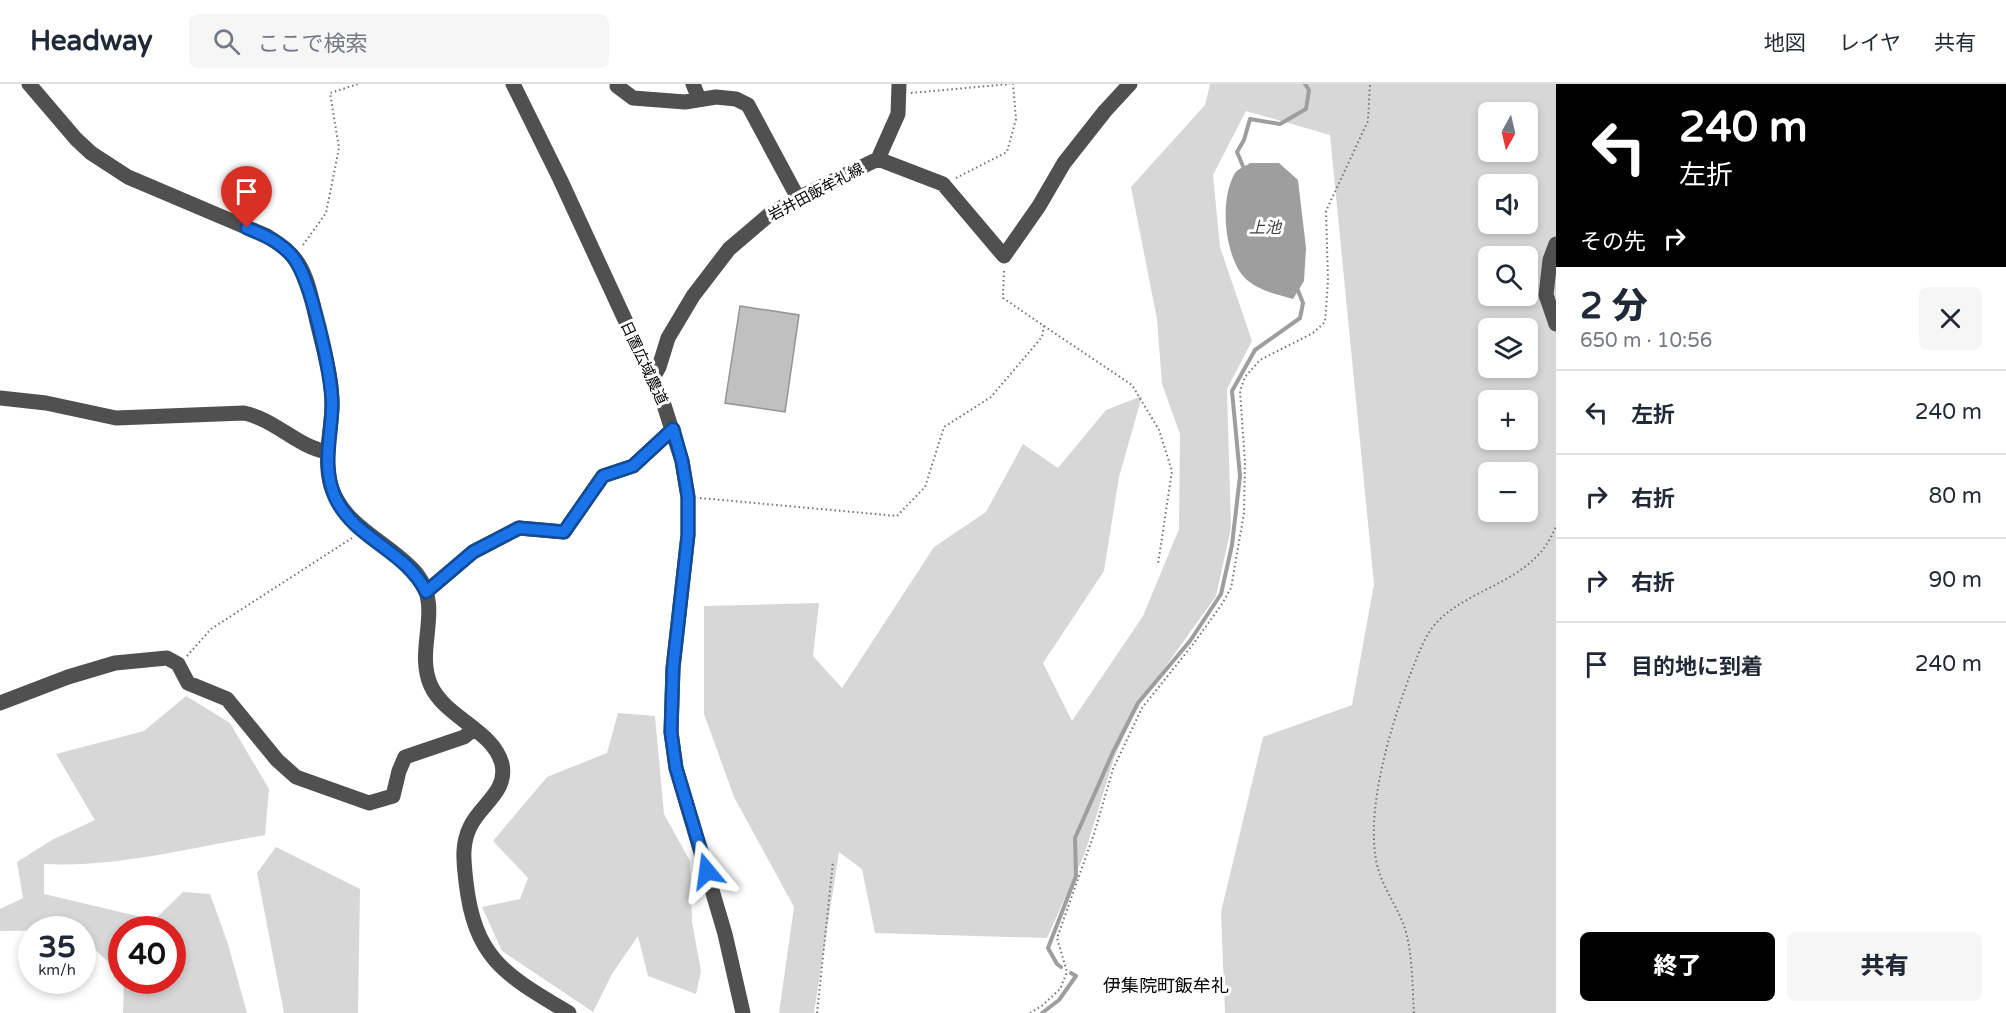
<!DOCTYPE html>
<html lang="ja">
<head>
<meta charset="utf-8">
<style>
	:root { --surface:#fff; --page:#f6f6f7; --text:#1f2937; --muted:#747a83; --line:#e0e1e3; --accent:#000 }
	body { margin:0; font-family:"Varela Round","Noto Sans JP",sans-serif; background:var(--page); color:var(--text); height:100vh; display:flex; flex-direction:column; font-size:22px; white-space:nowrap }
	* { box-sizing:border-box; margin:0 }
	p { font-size:20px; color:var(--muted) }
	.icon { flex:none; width:33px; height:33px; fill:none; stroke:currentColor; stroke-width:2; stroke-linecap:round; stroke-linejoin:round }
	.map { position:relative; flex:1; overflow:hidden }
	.sheet { display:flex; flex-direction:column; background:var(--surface); width:450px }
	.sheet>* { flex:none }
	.hud { background:#000; color:#fff; overflow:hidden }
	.needle { width:39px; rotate:188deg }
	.controls { position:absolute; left:1478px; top:18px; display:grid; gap:12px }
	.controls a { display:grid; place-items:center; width:60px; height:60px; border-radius:9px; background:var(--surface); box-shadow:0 3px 9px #0003; font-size:30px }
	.speed { position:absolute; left:18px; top:832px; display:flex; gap:12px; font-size:30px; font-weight:700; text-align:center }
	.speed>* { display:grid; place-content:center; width:78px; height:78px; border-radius:50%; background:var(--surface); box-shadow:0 3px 9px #0003; line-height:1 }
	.speed small { font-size:15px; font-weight:400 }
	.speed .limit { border:9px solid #d22; background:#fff; color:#111 }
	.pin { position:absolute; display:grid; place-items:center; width:51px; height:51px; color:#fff; margin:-62px -26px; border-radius:50% 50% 50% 0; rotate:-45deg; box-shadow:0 0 6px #0007 }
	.pin .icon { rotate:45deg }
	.me { position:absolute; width:66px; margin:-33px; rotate:344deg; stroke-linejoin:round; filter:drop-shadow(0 0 4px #0008) }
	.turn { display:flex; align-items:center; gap:21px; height:126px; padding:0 24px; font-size:27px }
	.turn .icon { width:78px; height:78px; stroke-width:2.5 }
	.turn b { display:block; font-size:42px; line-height:51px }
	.then { display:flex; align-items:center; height:57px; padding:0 24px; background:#0003; gap:12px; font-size:22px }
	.round { display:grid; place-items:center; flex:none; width:63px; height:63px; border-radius:9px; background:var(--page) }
	.summary { display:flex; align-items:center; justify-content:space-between; height:102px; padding:0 24px }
	h1 { font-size:36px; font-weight:800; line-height:45px }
	.cta { display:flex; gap:12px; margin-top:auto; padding:12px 24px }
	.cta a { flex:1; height:69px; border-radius:9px; background:var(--accent); color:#fff; font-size:24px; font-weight:800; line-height:69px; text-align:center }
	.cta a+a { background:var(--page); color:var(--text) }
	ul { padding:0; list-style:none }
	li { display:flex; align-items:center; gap:18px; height:84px; padding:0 24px; border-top:2px solid var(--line) }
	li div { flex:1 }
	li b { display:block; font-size:22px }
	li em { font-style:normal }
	header { display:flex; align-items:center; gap:36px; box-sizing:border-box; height:84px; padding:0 30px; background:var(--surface); border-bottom:2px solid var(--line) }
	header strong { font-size:28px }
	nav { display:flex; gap:33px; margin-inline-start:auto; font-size:21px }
	.search { width:420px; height:54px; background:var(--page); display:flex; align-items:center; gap:15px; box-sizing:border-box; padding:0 21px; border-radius:9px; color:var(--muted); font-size:22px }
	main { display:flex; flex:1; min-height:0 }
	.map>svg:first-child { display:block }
</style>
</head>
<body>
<header>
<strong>Headway</strong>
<div class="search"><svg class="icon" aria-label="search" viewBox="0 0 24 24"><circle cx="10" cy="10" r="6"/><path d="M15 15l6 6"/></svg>ここで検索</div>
<nav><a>地図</a><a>レイヤ</a><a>共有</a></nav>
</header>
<main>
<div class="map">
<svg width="1556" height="929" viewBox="0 0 1556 929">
	<rect width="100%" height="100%" fill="#fff"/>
	<path fill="#d7d7d7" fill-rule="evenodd" d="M1210,0H1556V929H1225L1221,828L1263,653L1352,621L1374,500L1330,51L1246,27L1213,91L1220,163L1252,257L1227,305L1231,444L1216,512L1138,621L1114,674L1085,769L1047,854L875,849L862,785L839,768L814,929H779L794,823L734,713L704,630V522L819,519L813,572L842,604L934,463L986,428L1023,360L1058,384L1106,326L1142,312L1119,393L1104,487L1043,579L1072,637L1143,532L1179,445L1180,350L1162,300L1157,235L1131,103L1205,21ZM1488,28H1527V68H1488ZM1488,100H1527V140H1488ZM1488,172H1527V212H1488ZM1488,244H1527V284H1488ZM1488,316H1527V356H1488ZM1488,388H1527V428H1488Z
		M186,612L230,639L269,705L265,751C194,763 116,784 44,780V810L154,836L183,808L210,810L228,860L247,929H123L124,897H172V846H122L121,890L83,854L82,846L0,847V825L23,814L17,778L52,756L95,736L56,670L144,647Z
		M618,629L655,632L664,730L690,777L692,838L701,887L696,910L648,892L638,852L612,890L593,928L502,867L482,823L520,815L528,794L493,757L547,693L607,669Z
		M276,763L360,805L358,929H284L257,789Z"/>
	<path fill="#9e9e9e" d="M1250,79H1279L1298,96L1306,164L1304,197L1293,215C1275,210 1251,205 1240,188C1224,163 1220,115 1235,89C1238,85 1246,82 1250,79Z"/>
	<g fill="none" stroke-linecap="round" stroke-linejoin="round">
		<path stroke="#9e9e9e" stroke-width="4" d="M1245,87L1237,68L1244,56L1250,35L1280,40L1306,25L1309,6L1305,0
			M1061,883L1057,880L1048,864L1076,792L1075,754L1113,668L1138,619L1190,557L1221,510L1232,461L1240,392L1232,307L1255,266L1300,234L1303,219L1297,204
			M1042,929L1059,916L1076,892L1071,889"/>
	</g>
	<path fill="#c0c0c0" stroke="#949494" stroke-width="1.5" d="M740,222L799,231L785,328L725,319Z"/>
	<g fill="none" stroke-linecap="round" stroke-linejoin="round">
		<path stroke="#727272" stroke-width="2" stroke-dasharray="1.5 3" stroke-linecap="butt" d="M911,9L1010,0
			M956,94L1007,68L1016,35L1013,0
			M303,161L326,129L339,64L330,9L358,0
			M1044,242L1132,301L1159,346L1172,387L1158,480
			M700,414L897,432L925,403L944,343L991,313L1042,253L1044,242L1003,214L1004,185
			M187,572L211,545L352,454
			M817,929L833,778
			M1030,929L1043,921L1060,905L1067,888L1057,854L1094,750L1113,685L1142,624L1194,559L1222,520L1231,504L1244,429L1245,378L1240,307L1245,293L1260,276L1313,249L1325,238L1328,197L1326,127L1368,37L1370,0
			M1414,929C1412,900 1413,866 1403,839C1394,817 1380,799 1376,776C1366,719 1393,634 1414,581C1420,566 1426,549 1438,537C1474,501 1535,498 1556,442"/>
		<path stroke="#505050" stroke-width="15" d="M29,0L76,55L91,69L128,93L267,152C281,161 293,169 301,184C310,201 313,222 318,242C324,268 333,296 332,324C331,350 323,375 331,402C345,445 390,458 417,490C444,525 414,565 431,602C446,634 493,646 502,680C508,708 480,721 470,743C461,761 464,779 466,798C475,876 506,891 569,929
			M513,0L560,95L663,318L682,377L688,413V451L673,584L671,648L676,684L725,850L743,929
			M618,0L617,2L633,14L685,18L716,13L736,15L748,21L798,114
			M693,0L699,15
			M878,75L943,100L1004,172L1039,122L1064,79L1105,27L1130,0
			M1556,160L1550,176L1546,211L1556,240
			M652,296L659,283L668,254L693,212L729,165L770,130L798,114L878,75L898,30L899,0
			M0,314L46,319L116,334L244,329C276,336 296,362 327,368
			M426,508L473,468L519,444L564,448L603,392L633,382L673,345
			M0,619L68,593L115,579L167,574L178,580L188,599L227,615L277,676L296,693L369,719L393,712L399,687L405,673L464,653L474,645"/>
	</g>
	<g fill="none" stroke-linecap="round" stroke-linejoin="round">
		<defs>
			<path id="route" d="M247,144C264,151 281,158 293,173C311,195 333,294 332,323C331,354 322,383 335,413C354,455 407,467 426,508L473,468L519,444L564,448L603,392L633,382L673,345L682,377L688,413V451L673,584L671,648L676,684L707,787"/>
		</defs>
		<use href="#route" stroke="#114b97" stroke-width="15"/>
		<use href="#route" stroke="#1a73e8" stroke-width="10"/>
	</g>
	<g text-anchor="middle" stroke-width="6" stroke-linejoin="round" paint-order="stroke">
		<g font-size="15" fill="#000" stroke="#fff">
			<text transform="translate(816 108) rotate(-28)" y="5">岩井田飯牟礼線</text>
			<text transform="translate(644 279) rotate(65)" y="5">日置広域農道</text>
		</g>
		<g font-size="16" font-style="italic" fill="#3f3f3f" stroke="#fff">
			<text x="1265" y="149">上池</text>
		</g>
		<g font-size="18" fill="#000" stroke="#fff">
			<text x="1166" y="908">伊集院町飯牟礼</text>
		</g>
	</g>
</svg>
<div class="controls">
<a><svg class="needle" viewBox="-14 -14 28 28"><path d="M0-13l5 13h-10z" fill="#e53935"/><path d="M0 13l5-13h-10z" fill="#747a83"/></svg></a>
<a><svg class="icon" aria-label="sound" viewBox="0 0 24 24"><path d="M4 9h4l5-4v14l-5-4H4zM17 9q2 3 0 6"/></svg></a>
<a><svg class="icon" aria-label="search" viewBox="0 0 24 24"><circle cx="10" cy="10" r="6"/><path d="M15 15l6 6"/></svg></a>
<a><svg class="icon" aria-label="layers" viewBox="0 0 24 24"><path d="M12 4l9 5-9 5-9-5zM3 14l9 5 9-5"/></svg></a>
<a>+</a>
<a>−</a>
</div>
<div class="speed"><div>35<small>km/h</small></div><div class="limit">40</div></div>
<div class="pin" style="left:247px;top:144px;background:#d93025"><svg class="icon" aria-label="arrive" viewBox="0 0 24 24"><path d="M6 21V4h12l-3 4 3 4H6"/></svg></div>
<svg class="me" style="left:707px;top:787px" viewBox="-20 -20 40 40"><path d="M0-17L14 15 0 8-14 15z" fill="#1a73e8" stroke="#fff" stroke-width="4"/></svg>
</div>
<section class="sheet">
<div class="hud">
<div class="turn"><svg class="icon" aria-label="left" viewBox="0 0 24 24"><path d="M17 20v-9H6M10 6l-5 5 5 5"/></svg><div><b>240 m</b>左折</div></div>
<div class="then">その先<svg class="icon" aria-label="right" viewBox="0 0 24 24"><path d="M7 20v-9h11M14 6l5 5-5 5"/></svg></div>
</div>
<div class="summary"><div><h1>2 分</h1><p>650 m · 10:56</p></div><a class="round"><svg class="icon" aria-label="close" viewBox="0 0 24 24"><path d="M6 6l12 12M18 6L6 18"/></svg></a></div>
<ul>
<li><svg class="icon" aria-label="left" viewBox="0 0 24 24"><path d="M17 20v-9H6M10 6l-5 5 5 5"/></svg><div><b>左折</b></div><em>240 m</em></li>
<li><svg class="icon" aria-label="right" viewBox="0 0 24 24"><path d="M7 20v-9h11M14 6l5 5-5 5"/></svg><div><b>右折</b></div><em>80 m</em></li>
<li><svg class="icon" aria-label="right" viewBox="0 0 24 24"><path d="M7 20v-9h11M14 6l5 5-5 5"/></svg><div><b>右折</b></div><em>90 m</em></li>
<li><svg class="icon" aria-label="arrive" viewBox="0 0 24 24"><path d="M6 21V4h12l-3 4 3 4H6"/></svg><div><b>目的地に到着</b></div><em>240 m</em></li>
</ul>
<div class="cta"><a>終了</a><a>共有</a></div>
</section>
</main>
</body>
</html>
